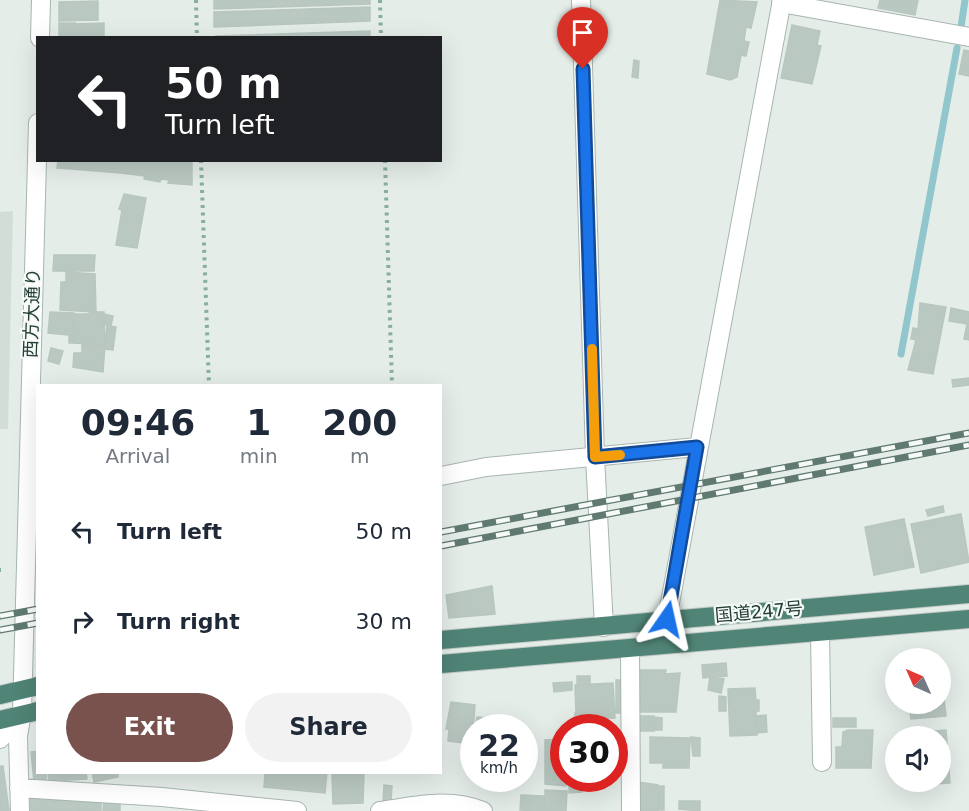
<!DOCTYPE html>
<html lang="en">
<head>
<meta charset="utf-8">
<style>
	:root { --surface:#fff; --page:#f2f2f3; --text:#1f2937; --muted:#747a83; --accent:#79524e }
	body { margin:0; font-family:"DejaVu Sans","Noto Sans JP",sans-serif; background:var(--page); color:var(--text); height:100vh; display:flex; flex-direction:column; font-size:22px; white-space:nowrap }
	* { box-sizing:border-box; margin:0 }
	p { font-size:20px; color:var(--muted) }
	.icon { flex:none; width:33px; height:33px; fill:none; stroke:currentColor; stroke-width:2; stroke-linecap:round; stroke-linejoin:round }
	.map { position:relative; flex:1; overflow:hidden }
	.drawer { position:absolute; left:36px; top:384px; width:406px; height:390px; display:flex; flex-direction:column; background:var(--surface); border-radius:0px; box-shadow:0 6px 24px #0002 }
	.drawer>* { flex:none }
	.top-card { position:absolute; left:36px; top:36px; width:406px; height:126px; border-radius:0px; box-shadow:0 6px 24px #0002; background:#202124; color:#fff; overflow:hidden }
	.needle { width:39px; rotate:315deg }
	.tools { position:absolute; left:885px; top:648px; display:grid; gap:12px }
	.tools a { display:grid; place-items:center; width:66px; height:66px; border-radius:50%; background:var(--surface); box-shadow:0 6px 24px #0002; font-size:30px }
	.speed { position:absolute; left:460px; top:714px; display:flex; gap:12px; font-size:30px; font-weight:700; text-align:center }
	.speed>* { display:grid; place-content:center; width:78px; height:78px; border-radius:50%; background:var(--surface); box-shadow:0 6px 24px #0002; line-height:1 }
	.speed small { font-size:15px; font-weight:400 }
	.speed .limit { border:9px solid #d22; background:#fff; color:#111 }
	.pin { position:absolute; display:grid; place-items:center; width:51px; height:51px; color:#fff; margin:-62px -26px; border-radius:50% 50% 50% 0; rotate:-45deg; box-shadow:0 0 6px #0007 }
	.pin .icon { rotate:45deg }
	.me { position:absolute; width:66px; margin:-33px; rotate:11deg; stroke-linejoin:round; filter:drop-shadow(0 0 4px #0008) }
	.turn { display:flex; align-items:center; gap:21px; height:126px; padding:0 30px; font-size:27px }
	.turn .icon { width:78px; height:78px; stroke-width:2.5 }
	.turn b { display:block; font-size:42px; line-height:51px }
	.eta { display:flex; justify-content:space-evenly; align-items:center; height:102px; text-align:center }
	.eta b { font-size:36px; font-weight:700; line-height:42px }
	.cta { display:flex; gap:12px; margin-top:auto; padding:12px 30px }
	.cta a { flex:1; height:69px; border-radius:36px; background:var(--accent); color:#fff; font-size:24px; font-weight:700; line-height:69px; text-align:center }
	.cta a+a { background:var(--page); color:var(--text) }
	ul { padding:0; list-style:none }
	li { display:flex; align-items:center; gap:18px; height:90px; padding:0 30px }
	li div { flex:1 }
	li b { display:block; font-size:22px }
	li em { font-style:normal }
	.map>svg:first-child { display:block }
</style>
</head>
<body>
<div class="map">
<svg width="969" height="811" viewBox="0 0 969 811">
	<rect width="100%" height="100%" fill="#e5ede9"/>
	<path fill="#d3ddd8" d="M13,211L8,429H0V212Z"/>
	<g fill="none" stroke-linecap="round" stroke-linejoin="round">
		<path stroke="#92c6cd" stroke-width="7" d="M961,27L965,0
			M901,354L957,48"/>
	</g>
	<path fill="#bac8c2" stroke="#b8c6c0" stroke-width="1.5" d="M214,0H370V4L214,9Z
		M720,0L757,2L751,28L746,27L744,41L749,42L746,56L741,55L737,77L730,80L707,74Z
		M880,0H918L915,15L878,8Z
		M98,1V20L59,21V2Z
		M370,7V21L214,27V12Z
		M59,23H75V38H59Z
		M104,23V38H75L74,24Z
		M792,25L820,31L817,45L821,46L812,84L781,78Z
		M370,31V38L215,36Z
		M964,50L969,51V76L959,74Z
		M634,60L639,61L638,78L632,77Z
		M58,160H72V169L57,168Z
		M73,160H192V185L168,183L169,180L161,179L160,182L144,179L145,176L121,173L72,169Z
		M124,194L146,198L137,248L116,245L122,210L119,209Z
		M54,255H95L94,271H53Z
		M66,272L95,274L96,312L60,310L61,282H66Z
		M920,303L946,307L933,374L908,370L916,340L911,339L913,328L918,329Z
		M951,308L969,312V340L964,339L967,324L949,321Z
		M50,312L74,313V343H69V335L48,333Z
		M89,312H104L105,345L74,343L75,314H89Z
		M104,314L113,316L111,326L116,327L113,350L105,349L107,325H103Z
		M82,344L105,345L103,372L73,367L74,353H82Z
		M51,348L63,351L59,364L48,361Z
		M969,378V385L953,387L952,380Z
		M943,506L944,512L928,516L926,510Z
		M961,514L969,562L921,573L911,524Z
		M904,519L914,567L874,575L865,527Z
		M492,586L495,614L449,618L446,595Z
		M726,663L727,676L703,678L702,665Z
		M940,664L946,716L911,719L909,704H940Z
		M639,670H666L665,674L680,673L676,712H641Z
		M577,676H590V684L577,685Z
		M710,677L724,679L721,693L708,690Z
		M616,680H622L623,713H616Z
		M572,682V690L554,692L553,683Z
		M613,683L615,718L588,719V716L583,717L582,713H576L575,685Z
		M755,688L756,700H759V711H756L757,735L730,736L728,689Z
		M719,696L726,697V711H719Z
		M451,702L475,705L472,744L448,741L449,729H446Z
		M575,713L588,717L587,728H575Z
		M766,715L767,732L757,733L756,716Z
		M638,716H654V731H638Z
		M477,717L489,718L488,728H475Z
		M654,717L662,718V730H654Z
		M833,718H856V727H833Z
		M510,721V728H491V723Z
		M848,730H873L871,768H836V747H842L843,732Z
		M946,730L950,783L914,785V782H940V736H911V733Z
		M650,737L690,738L689,768H663V763H650Z
		M691,737L700,738V756H693Z
		M564,739L566,786L545,784V740Z
		M38,751V772H46V781L34,782L31,752Z
		M0,766H3L9,811H0Z
		M48,772H65L66,784H49Z
		M66,772H86L87,779L67,780Z
		M92,772H118V777L94,782Z
		M327,772L325,793L264,787L265,773L263,772Z
		M332,772H364L363,803L333,804Z
		M569,778H593V780H582V792L569,793Z
		M638,782L658,785V811H639Z
		M384,785L392,786L391,802L383,801Z
		M658,786H664V810H659Z
		M545,790L567,791L566,811H545Z
		M30,795L54,799V811H31Z
		M521,795L544,796V811L520,810Z
		M55,798H79L78,811H54Z
		M79,799L101,800V811H79Z
		M104,800H120V811H103Z
		M679,801H700V811L679,809Z"/>
	<g fill="none" stroke-linecap="round" stroke-linejoin="round">
		<defs>
			<path id="minor" d="M781,3L969,37
				M441,476L486,467L697,447
				M667,619L782,0
				M820,632L822,762
				M630,648L631,811
				M0,739L21,715
				M19,788L162,797L297,811
				M20,811L18,736L22,713
				M380,811C416,806 448,797 483,811"/>
			<path id="tertiary" d="M581,0L595,457L604,627
				M40,38L41,0
				M22,713L38,123"/>
			<path id="trunk" d="M441,640L969,594
				M441,664L969,619
				M0,695L38,686
				M0,720L38,711"/>
		</defs>
		<use href="#minor" stroke="#a8b5b0" stroke-width="20"/>
		<use href="#tertiary" stroke="#a8b5b0" stroke-width="20"/>
		<use href="#trunk" stroke="#c2c9c7" stroke-width="20"/>
		<path stroke="#88aea1" stroke-width="4" stroke-dasharray="3 4.5" stroke-linecap="butt" d="M196,0L197,38
			M380,0L381,38
			M201,160L209,386
			M385,160L392,386
			M0,570H1"/>
		<use href="#minor" stroke="#fff" stroke-width="18"/>
		<use href="#tertiary" stroke="#fff" stroke-width="18"/>
		<use href="#trunk" stroke="#508476" stroke-width="18"/>
		<defs>
			<path id="rail" d="M441,532L969,433
				M441,546L969,445
				M0,616L38,609
				M0,630L38,623"/>
		</defs>
		<use href="#rail" stroke="#607971" stroke-width="7"/>
		<use href="#rail" stroke="#f5faf7" stroke-width="4.5" stroke-dasharray="14" stroke-linecap="butt"/>
	</g>
	<g fill="none" stroke-linecap="round" stroke-linejoin="round">
		<defs>
			<path id="route" d="M583,69L595,457L697,447L667,619"/>
		</defs>
		<use href="#route" stroke="#114b97" stroke-width="15"/>
		<use href="#route" stroke="#1a73e8" stroke-width="10"/>
		<path stroke="#f59e0b" stroke-width="10" d="M592,349L595,457L620,455"/>
	</g>
	<g text-anchor="middle" stroke-width="4.5" stroke-linejoin="round" paint-order="stroke">
		<g font-size="18" fill="#253e36" stroke="#f5faf7">
			<text transform="translate(32 313) rotate(-88)" y="6">西方大通り</text>
			<text transform="translate(759 612) rotate(-5)" y="6">国道247号</text>
		</g>
	</g>
</svg>
<div class="tools">
<a><svg class="needle" viewBox="-14 -14 28 28"><path d="M0-13l5 13h-10z" fill="#e53935"/><path d="M0 13l5-13h-10z" fill="#747a83"/></svg></a>
<a><svg class="icon" aria-label="sound" viewBox="0 0 24 24"><path d="M4 9h4l5-4v14l-5-4H4zM17 9q2 3 0 6"/></svg></a>
</div>
<div class="speed"><div>22<small>km/h</small></div><div class="limit">30</div></div>
<div class="pin" style="left:583px;top:69px;background:#d93025"><svg class="icon" aria-label="arrive" viewBox="0 0 24 24"><path d="M6 21V4h12l-3 4 3 4H6"/></svg></div>
<svg class="me" style="left:667px;top:619px" viewBox="-20 -20 40 40"><path d="M0-17L14 15 0 8-14 15z" fill="#1a73e8" stroke="#fff" stroke-width="4"/></svg>
<div class="top-card">
<div class="turn"><svg class="icon" aria-label="left" viewBox="0 0 24 24"><path d="M17 20v-9H6M10 6l-5 5 5 5"/></svg><div><b>50 m</b>Turn left</div></div>
</div>
<section class="drawer">
<div class="eta">
<div><b>09:46</b><p>Arrival</p></div>
<div><b>1</b><p>min</p></div>
<div><b>200</b><p>m</p></div>
</div>
<ul>
<li><svg class="icon" aria-label="left" viewBox="0 0 24 24"><path d="M17 20v-9H6M10 6l-5 5 5 5"/></svg><div><b>Turn left</b></div><em>50 m</em></li>
<li><svg class="icon" aria-label="right" viewBox="0 0 24 24"><path d="M7 20v-9h11M14 6l5 5-5 5"/></svg><div><b>Turn right</b></div><em>30 m</em></li>
</ul>
<div class="cta"><a>Exit</a><a>Share</a></div>
</section>
</div>
</body>
</html>
